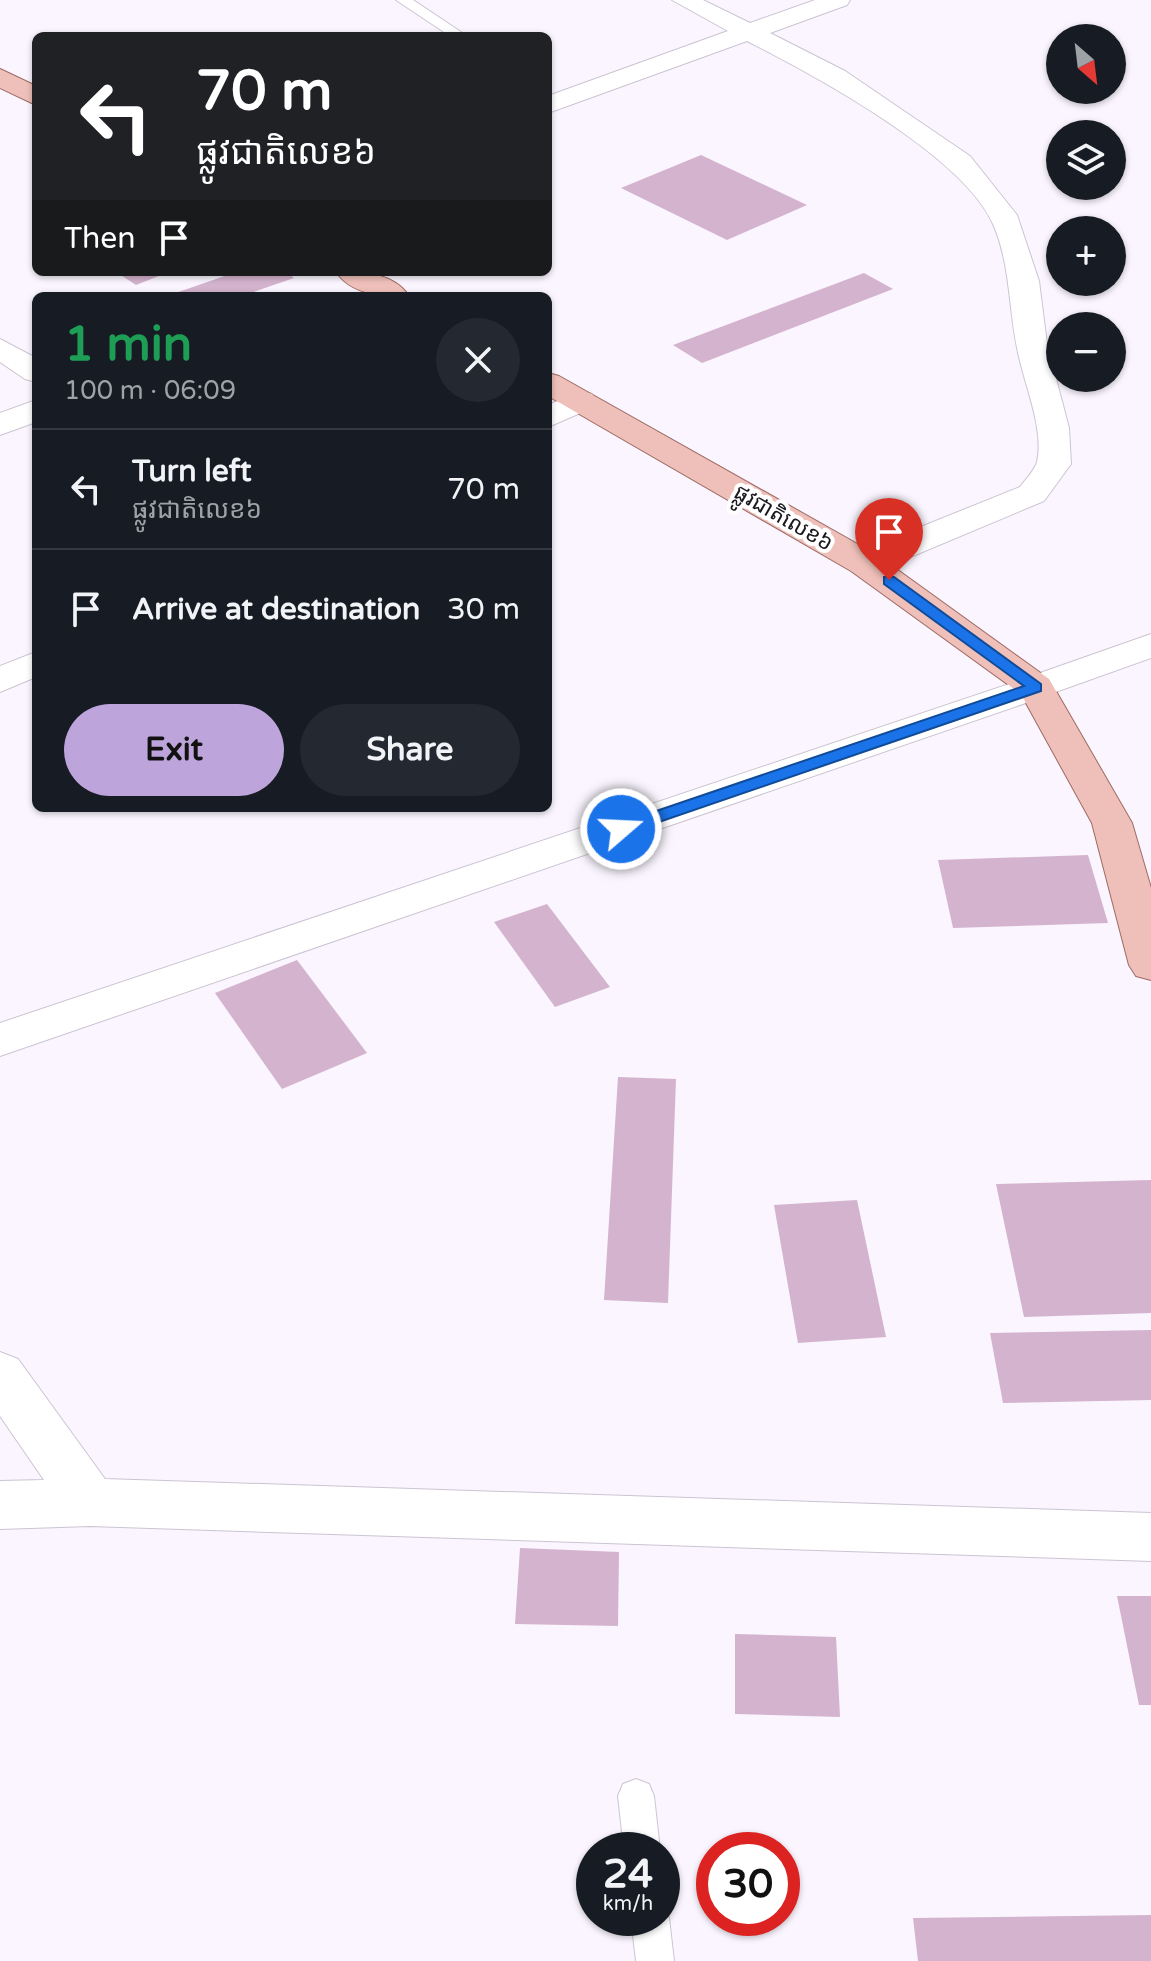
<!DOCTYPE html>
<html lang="en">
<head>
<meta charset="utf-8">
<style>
	:root { --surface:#171b24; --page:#242831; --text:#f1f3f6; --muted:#9ea1a6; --line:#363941; --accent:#bda4db }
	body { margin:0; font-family:"Varela Round","Noto Sans Khmer",sans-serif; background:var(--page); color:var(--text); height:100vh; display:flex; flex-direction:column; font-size:30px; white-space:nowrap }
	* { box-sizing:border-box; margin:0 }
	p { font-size:26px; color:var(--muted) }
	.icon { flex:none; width:44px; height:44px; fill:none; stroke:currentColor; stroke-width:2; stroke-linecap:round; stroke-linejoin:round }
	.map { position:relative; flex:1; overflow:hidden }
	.panel { position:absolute; left:32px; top:292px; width:520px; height:520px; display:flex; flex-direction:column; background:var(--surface); border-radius:12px; box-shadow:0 2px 6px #0004 }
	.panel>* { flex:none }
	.guide { position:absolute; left:32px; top:32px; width:520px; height:244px; border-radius:12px; box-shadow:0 2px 6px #0004; background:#202124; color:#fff; overflow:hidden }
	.needle { width:52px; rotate:152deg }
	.fabs { position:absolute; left:1046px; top:24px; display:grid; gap:16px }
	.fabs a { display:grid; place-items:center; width:80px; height:80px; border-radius:50%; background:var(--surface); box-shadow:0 2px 6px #0004; font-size:40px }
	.speed { position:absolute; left:576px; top:1832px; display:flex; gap:16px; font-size:40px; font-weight:700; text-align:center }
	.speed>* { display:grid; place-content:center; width:104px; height:104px; border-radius:50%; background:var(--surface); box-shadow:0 2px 6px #0004; line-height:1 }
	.speed small { font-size:20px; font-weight:400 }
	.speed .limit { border:12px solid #d22; background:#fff; color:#111 }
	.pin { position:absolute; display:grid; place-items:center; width:68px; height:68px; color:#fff; margin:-82px -34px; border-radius:50% 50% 50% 0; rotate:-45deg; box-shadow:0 0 8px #0007 }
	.pin .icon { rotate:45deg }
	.me { position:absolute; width:88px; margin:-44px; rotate:71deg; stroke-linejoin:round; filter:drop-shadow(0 0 6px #0008) }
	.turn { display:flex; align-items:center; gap:28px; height:168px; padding:0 32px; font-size:36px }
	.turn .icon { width:104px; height:104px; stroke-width:2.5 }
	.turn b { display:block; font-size:56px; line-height:68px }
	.then { display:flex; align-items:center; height:76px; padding:0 32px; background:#0003; gap:16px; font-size:30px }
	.round { display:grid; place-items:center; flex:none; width:84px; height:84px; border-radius:42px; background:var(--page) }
	.overview { display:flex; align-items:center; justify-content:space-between; height:136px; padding:0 32px }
	h1 { font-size:48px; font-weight:800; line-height:60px; color:#1e9e55 }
	.action { display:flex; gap:16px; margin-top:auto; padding:16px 32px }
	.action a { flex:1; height:92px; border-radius:48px; background:var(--accent); color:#111; font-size:32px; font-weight:800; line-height:92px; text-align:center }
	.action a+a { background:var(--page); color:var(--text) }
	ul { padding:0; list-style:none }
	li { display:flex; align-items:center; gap:24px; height:120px; padding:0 32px; border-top:2px solid var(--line) }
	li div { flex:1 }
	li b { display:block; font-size:30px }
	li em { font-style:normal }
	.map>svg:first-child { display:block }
</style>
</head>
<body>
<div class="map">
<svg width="1151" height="1961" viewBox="0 0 1151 1961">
	<rect width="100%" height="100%" fill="#faf5fe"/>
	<path fill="#d4b3ce" d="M701,155L807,205L727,240L621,188Z
		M116,272H169L136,285Z
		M236,272H286L294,278L242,296H167Z
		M864,273L893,289L702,363L673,345Z
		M1088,855L1108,923L953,928L938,860Z
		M547,904L610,987L555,1007L494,922Z
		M297,960L367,1053L282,1089L215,993Z
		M618,1077L676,1079L668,1303L604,1300Z
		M1151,1180V1313L1024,1317L996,1184Z
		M857,1200L886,1337L798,1343L774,1205Z
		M1151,1330V1400L1003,1403L990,1333Z
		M520,1548L619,1552L618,1626L515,1624Z
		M1117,1596H1151V1705H1139Z
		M735,1634L836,1637L840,1717L735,1714Z
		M1151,1915V1961H918L913,1918Z"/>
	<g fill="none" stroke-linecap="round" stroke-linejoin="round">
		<defs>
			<path id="service" d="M396,0H413L467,36H450Z
				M636,1779L649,1784L654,1796L660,1850H624L618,1796L623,1784Z
				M663,1905L669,1918L674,1961H636L631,1918H662Z"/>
			<path id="minor" d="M672,0H703L750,23L815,0H850L847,5L770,33L845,71L970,156L1017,215L1039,281L1047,344L1069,428L1071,464L1044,501L877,571L864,574L851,571L846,563L851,555L1020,487C1025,480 1035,470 1037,462C1044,431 1027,391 1020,361C1008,316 1012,267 993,224C963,155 814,75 747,41L548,113V96L728,31Z
				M0,339L36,358V382L25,379L0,362Z
				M581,391L592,394L597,401L592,408L548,427V405Z
				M36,400V422L0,435V413Z
				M36,652V677L0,692V666Z
				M1036,675L1049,679L1055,687L1049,695L0,1056V1023Z
				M0,1352L18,1359L105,1479L1151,1513V1561L90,1526L0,1529V1481L44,1480L0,1416Z"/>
			<path id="tertiary" d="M1151,634V658L1036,699L1023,695L1017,687L1023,679Z"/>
			<path id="primary" d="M0,69L36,86V105L0,88Z
				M336,272C362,272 393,272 409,296C383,296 353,296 336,272Z
				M548,373L559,376L877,555L1049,679L1132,823L1151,888V980L1136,976L1129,965L1092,823L1021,694L851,571L548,396Z"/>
		</defs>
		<use href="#service" stroke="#ccc4d2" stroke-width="2"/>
		<use href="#minor" stroke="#ccc4d2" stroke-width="2"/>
		<use href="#tertiary" stroke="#ccc4d2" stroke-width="2"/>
		<use href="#primary" stroke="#9e6a64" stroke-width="2"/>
		<use href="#service" fill="#fff" fill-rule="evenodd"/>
		<use href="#minor" fill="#fff" fill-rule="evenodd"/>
		<use href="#tertiary" fill="#fff" fill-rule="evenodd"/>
		<use href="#primary" fill="#efc0b9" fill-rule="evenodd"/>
	</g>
	<path fill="#1a73e8" stroke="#114b97" stroke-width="2" d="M884,577H894L1041,684V691L627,833H615V825L1024,686L884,584Z"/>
	<g text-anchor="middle" stroke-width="8" stroke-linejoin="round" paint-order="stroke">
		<g font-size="22" fill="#1b181d" stroke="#fff">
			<text transform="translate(784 517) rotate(30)" y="8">ផ្លូវជាតិលេខ៦</text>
		</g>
	</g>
</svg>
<div class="fabs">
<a><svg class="needle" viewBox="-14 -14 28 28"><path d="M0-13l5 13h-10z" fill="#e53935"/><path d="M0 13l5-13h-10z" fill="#9ea1a6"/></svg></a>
<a><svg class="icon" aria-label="layers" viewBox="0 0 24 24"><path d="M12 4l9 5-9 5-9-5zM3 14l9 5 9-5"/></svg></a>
<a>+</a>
<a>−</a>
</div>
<div class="speed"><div>24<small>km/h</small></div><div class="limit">30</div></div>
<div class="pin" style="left:889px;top:580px;background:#d93025"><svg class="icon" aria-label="arrive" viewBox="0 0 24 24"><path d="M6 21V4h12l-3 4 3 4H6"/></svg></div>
<svg class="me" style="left:621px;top:829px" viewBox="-20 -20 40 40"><circle r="17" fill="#1a73e8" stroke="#fff" stroke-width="3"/><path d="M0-11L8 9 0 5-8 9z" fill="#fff"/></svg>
<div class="guide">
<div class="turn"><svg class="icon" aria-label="left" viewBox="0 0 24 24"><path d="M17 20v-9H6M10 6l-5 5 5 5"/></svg><div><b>70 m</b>ផ្លូវជាតិលេខ៦</div></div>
<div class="then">Then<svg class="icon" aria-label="arrive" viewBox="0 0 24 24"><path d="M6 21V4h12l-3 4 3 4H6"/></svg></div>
</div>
<section class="panel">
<div class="overview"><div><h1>1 min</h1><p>100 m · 06:09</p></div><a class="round"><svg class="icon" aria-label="close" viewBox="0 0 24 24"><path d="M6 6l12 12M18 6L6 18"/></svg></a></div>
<ul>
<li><svg class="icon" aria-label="left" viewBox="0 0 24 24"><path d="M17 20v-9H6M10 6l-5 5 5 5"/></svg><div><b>Turn left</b><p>ផ្លូវជាតិលេខ៦</p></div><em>70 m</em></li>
<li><svg class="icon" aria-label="arrive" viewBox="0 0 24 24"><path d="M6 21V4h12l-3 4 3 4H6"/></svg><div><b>Arrive at destination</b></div><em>30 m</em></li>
</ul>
<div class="action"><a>Exit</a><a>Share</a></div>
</section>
</div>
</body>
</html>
